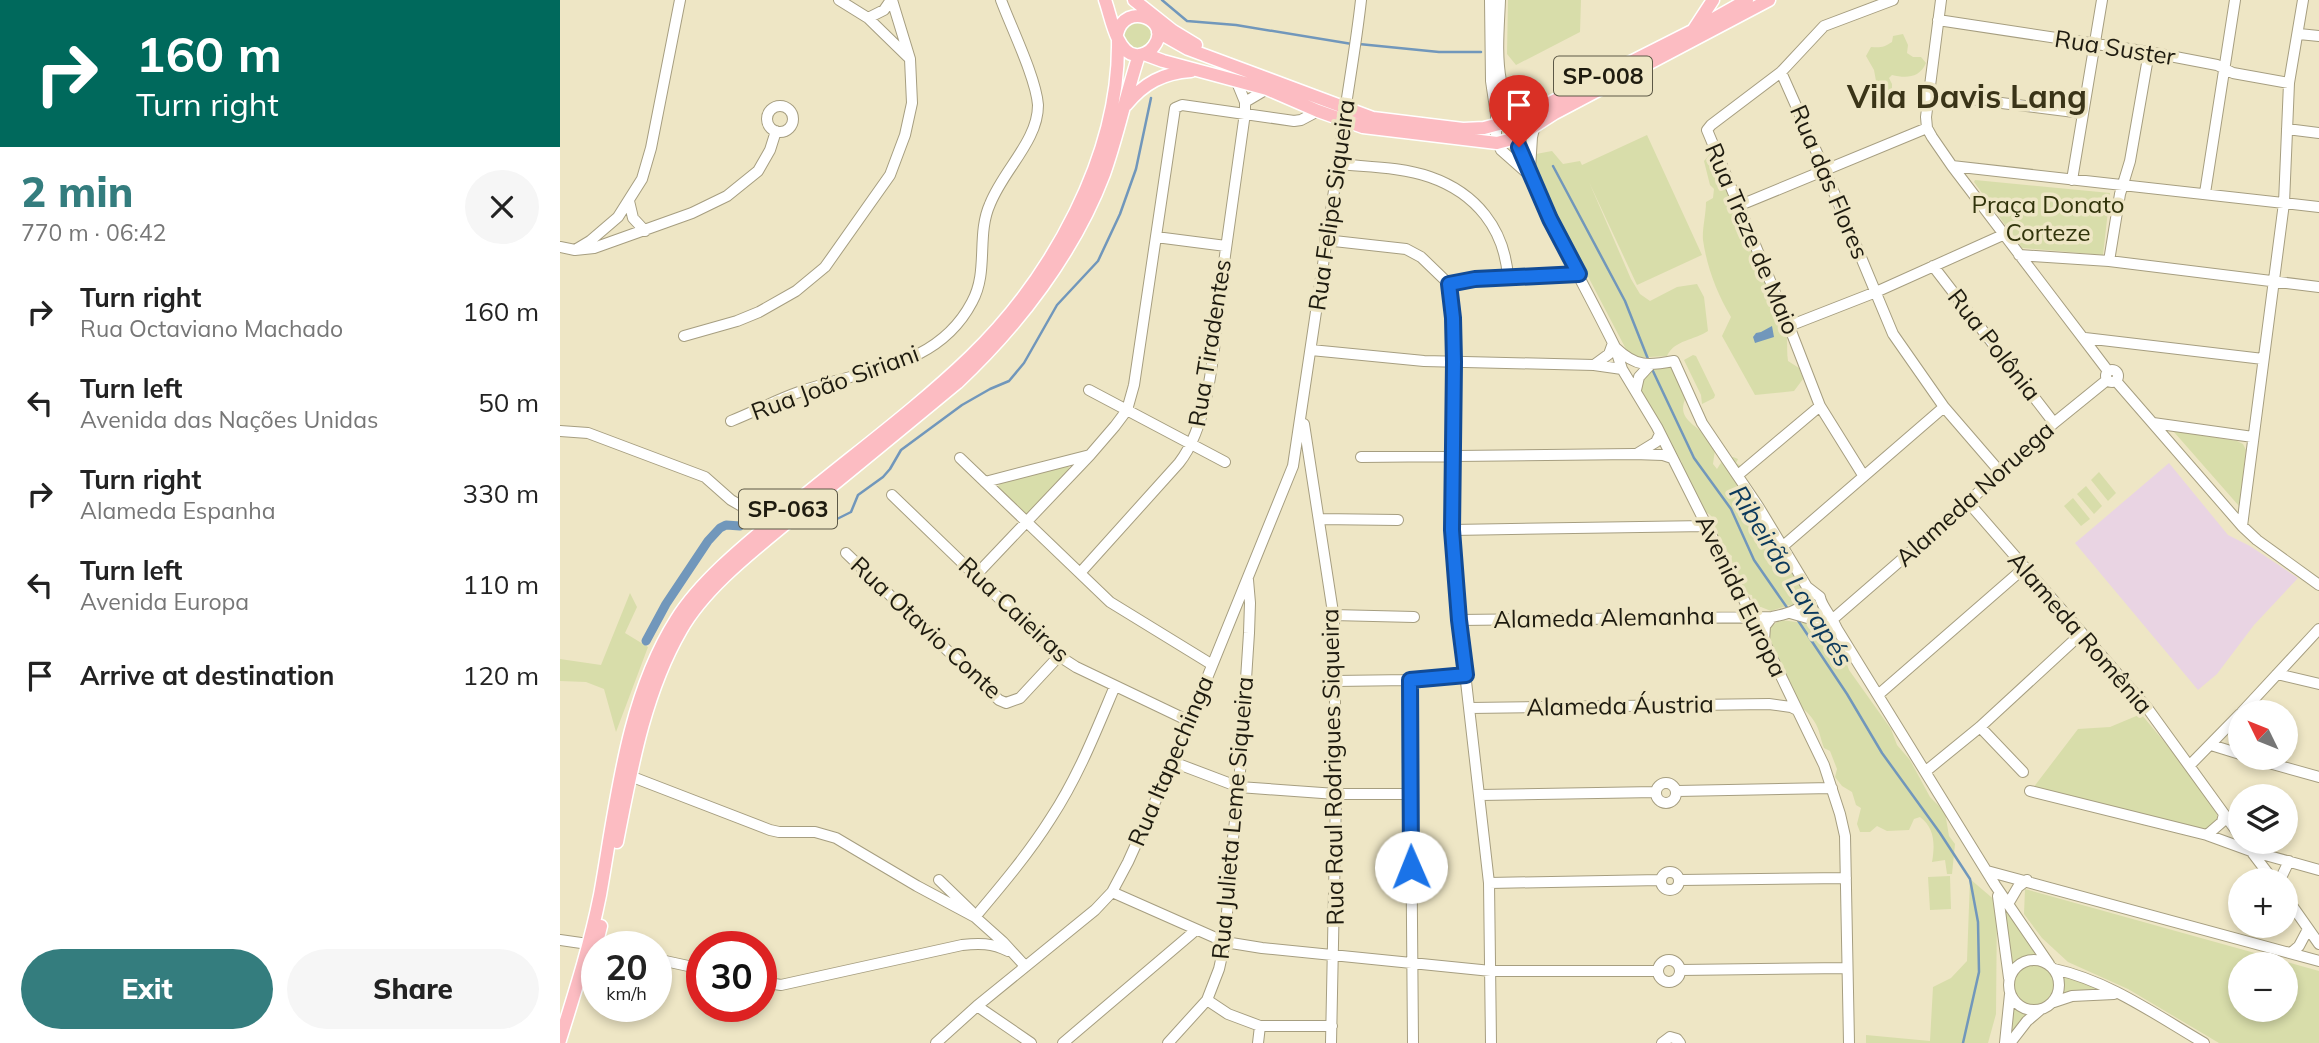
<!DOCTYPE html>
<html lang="en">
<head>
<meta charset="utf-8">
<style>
	:root { --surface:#fff; --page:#f6f6f6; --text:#222; --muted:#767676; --accent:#347d7e }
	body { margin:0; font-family:Mulish,sans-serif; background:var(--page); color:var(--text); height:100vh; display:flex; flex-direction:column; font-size:26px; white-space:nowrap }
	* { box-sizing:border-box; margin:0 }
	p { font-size:23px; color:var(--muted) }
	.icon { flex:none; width:38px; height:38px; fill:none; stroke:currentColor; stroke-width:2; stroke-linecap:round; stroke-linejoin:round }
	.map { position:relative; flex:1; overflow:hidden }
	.panel { display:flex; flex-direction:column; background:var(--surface); width:560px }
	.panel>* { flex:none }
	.guide { background:#00695c; color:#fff; overflow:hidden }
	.needle { width:46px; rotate:313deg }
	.controls { position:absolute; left:1668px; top:700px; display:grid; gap:14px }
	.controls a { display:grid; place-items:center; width:70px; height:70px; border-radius:50%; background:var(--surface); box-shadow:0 4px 10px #0003; font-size:35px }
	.speed { position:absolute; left:21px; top:931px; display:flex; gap:14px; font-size:35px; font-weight:700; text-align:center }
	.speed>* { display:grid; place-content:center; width:91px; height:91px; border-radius:50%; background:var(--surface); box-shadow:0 4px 10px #0003; line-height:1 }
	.speed small { font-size:18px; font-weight:400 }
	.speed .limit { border:10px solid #d22; background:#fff; color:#111 }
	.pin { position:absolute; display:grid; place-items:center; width:60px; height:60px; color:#fff; margin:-72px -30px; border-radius:50% 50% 50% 0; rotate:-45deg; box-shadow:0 0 7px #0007 }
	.pin .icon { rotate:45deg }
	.me { position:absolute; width:77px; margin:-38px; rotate:359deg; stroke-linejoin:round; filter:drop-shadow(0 0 5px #0008) }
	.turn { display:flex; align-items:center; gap:24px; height:147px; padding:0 21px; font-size:32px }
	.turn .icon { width:91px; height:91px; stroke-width:2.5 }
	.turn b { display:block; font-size:49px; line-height:60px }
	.round { display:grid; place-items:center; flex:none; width:74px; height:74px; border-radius:37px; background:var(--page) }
	.summary { display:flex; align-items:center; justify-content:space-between; height:119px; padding:0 21px }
	h1 { font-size:42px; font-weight:800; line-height:52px; color:var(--accent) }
	.button { display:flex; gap:14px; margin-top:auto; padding:14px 21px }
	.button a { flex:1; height:80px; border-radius:42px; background:var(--accent); color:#fff; font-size:28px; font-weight:800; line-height:80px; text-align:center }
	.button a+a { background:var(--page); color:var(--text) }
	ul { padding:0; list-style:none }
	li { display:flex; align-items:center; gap:21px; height:91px; padding:0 21px }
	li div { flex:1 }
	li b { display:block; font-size:26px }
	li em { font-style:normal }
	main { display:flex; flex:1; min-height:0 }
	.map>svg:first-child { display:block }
</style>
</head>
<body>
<main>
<section class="panel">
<div class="guide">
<div class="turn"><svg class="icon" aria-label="right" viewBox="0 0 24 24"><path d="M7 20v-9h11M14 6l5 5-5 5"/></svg><div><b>160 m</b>Turn right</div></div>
</div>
<div class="summary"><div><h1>2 min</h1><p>770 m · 06:42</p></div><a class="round"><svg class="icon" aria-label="close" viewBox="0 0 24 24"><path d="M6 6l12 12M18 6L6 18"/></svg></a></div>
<ul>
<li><svg class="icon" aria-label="right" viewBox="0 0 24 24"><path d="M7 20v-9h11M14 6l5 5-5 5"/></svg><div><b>Turn right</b><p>Rua Octaviano Machado</p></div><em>160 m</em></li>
<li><svg class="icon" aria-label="left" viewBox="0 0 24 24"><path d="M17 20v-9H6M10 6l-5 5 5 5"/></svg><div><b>Turn left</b><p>Avenida das Nações Unidas</p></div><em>50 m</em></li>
<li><svg class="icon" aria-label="right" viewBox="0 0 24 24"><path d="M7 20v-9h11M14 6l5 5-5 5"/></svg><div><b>Turn right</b><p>Alameda Espanha</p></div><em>330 m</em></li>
<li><svg class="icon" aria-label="left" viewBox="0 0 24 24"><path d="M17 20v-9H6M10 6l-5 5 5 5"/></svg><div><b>Turn left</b><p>Avenida Europa</p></div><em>110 m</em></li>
<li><svg class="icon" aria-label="arrive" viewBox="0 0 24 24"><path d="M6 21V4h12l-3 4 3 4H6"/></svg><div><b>Arrive at destination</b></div><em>120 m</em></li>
</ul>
<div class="button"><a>Exit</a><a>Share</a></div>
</section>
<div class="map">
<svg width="1759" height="1043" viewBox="0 0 1759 1043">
	<rect width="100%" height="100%" fill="#eee6c5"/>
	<path fill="#e9d4e3" d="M1609,463L1668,535L1690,546L1738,578L1694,625L1657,674L1638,690L1515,543Z"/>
	<path fill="#d8ddaa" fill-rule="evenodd" d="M948,0H1021L1020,32L956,65L947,54Z
		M578,18L594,30L591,44L577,51L564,44L562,29Z
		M1343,34L1348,45L1347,53L1353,57H1361L1366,63C1359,79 1345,78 1332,75L1329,78L1332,84V97L1325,101L1318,100L1316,93L1321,88L1316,81L1314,70L1306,56L1311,47C1321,48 1324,47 1332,42L1333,36Z
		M1087,135L1142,255L1077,285L1029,182L1071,279L1080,294L1090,301L1117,287L1137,284L1144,297L1148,331C1135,340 1114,340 1107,356L1073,358L1068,353L976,177V154L992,151L1003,164L1020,161L1022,165Z
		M1153,150L1177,216L1224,319C1229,332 1226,347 1228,361L1239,368L1243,379L1234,391L1195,395L1162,336L1171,317C1157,293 1147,268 1143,240C1142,230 1146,214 1146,202L1153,198L1154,189L1150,185L1144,161Z
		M1415,180L1550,193L1543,255L1462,248L1414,182Z
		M1133,355L1136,356L1155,395L1154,398L1142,404L1141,395L1124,360Z
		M1110,365L1126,397C1115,420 1138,424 1144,436H1149L1155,450L1153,464L1157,469L1162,461L1173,457L1178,459L1176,463L1181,466L1184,471C1183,485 1189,496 1190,510L1197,513C1197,528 1201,521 1209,528L1208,532L1232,568L1231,573L1235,574L1247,592L1237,611L1229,605L1211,611L1201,607H1197L1193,602L1192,595L1186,594L1183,590L1184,585L1179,584L1177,578L1179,568L1171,562L1172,556L1167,552L1166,546L1157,541C1154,528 1158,516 1143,511L1140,500L1130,483V479L1120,469L1119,464L1122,462L1115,456L1106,432L1093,415L1074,379C1080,362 1095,366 1110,365Z
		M1615,431L1677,441L1683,444L1686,450L1679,506L1614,432Z
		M508,466L509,468L508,473L470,513H462L436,490L441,482Z
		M1539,472L1556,493L1548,501L1531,480Z
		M1526,486L1542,506L1534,514L1517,494Z
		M1513,498L1530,519L1521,526L1504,506Z
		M70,593L77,607L65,633L88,647L56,732L44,689L26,682L0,681V659L41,665Z
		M1221,620L1260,625L1278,639L1277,646L1283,653L1289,670L1331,729L1337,745L1350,760L1370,797L1385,812L1389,836L1395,844L1392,874H1387L1385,860L1372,862C1375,845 1375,828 1360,817L1354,819L1349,830L1327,831L1317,826L1310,832H1300L1297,824L1301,808L1296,805L1292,792L1282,786L1275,777L1277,769L1270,751L1264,748C1260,738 1260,730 1254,721C1243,703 1229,706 1229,679L1221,675L1207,636L1208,628Z
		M1581,714L1617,757L1657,813V822L1643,831L1473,788L1518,729L1550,727Z
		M1390,876L1391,909L1370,910L1368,877Z
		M1410,879L1437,902L1436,1014L1428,1043H1306V1035L1370,1041L1373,987L1391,978L1407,961Z
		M1465,889L1759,971V1043H1659L1568,989L1508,962L1482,938L1464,914ZM1680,964H1726V1010H1680Z
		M1442,901L1477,955L1462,958L1452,966Z
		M1454 984a21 21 0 1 1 42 0a21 21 0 1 1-42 0Z
		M1502,975L1543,989L1503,993L1504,986Z
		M1453,1005L1470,1013L1450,1037Z"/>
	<path fill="#7197bb" d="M1212,326L1214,337L1195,343L1193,337L1196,333L1201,332Z"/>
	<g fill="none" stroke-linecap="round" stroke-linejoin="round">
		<path stroke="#7197bb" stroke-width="2.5" d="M602,0L627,21L676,25L792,44
			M799,44L879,52H921
			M993,166L1065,301L1088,359
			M1092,369L1134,458L1171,509L1194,560L1228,609
			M277,519L291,512L298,495L323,477L330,469L341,450L402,405L430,389L449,381L464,363L497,305L538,261L560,214L576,169L591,98
			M1237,619L1287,694L1322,753L1380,833L1410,879L1418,922L1419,972L1403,1043"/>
		<path stroke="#7197bb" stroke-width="9" d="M86,641L106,604L148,541L160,528L166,525L180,526"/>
		<defs>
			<path id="minor" d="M279,0L308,18L348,57
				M930,0L931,81L936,115V138L941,150L967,173
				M940,0C939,26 936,55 941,81C957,173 1014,263 1055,347L1062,369L1097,427L1185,602L1195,630L1204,641L1264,765L1280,814L1285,836L1289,1043
				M1381,0L1366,117L1367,128L1372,137L1392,166L1548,371
				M308,18L324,10L331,0
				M1378,20L1589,52L1657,65L1673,73L1729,83
				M1739,34L1759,36
				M1221,72L1265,171L1333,334L1384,407L1441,473
				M1417,100L1522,113
				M685,102L707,89
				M207 119a13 13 0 1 1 26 0a13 13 0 1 1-26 0Z
				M1727,129L1759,133
				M778,164C807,167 842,167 870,177C916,193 945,229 948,278
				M1392,166L1759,207
				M970,169L972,137L975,125
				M1512,180L1542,0
				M1645,193L1675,0
				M69,201L73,218L85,231
				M1178,206L1367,128
				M596,237L666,246
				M765,240L846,249L861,257L889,284
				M0,247L15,250L34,248L132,213L167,196L198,171L210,150L216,131
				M15,250L30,241L58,217L82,179L91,148L120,0
				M1459,255L1549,261L1759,287
				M1549,261L1560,194L1570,161L1589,52
				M1373,266L1494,423
				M889,284L893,318L894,362L892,530L899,620L929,883L931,1043
				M889,284L915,279L1019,274
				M1229,326L1316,292L1445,234
				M124,336L177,321L199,312L236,291L265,267L330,175L345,135L352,103L350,59L332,0
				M1525,338L1703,359
				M1056,348C1076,367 1088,366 1114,361L1142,423L1198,506L1247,587L1260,597C1261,606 1273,618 1277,629L1435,885L1489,964
				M751,350L864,361L1034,365L1062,369
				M1034,365L1049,354L1053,343
				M1546 376a6 6 0 1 1 12 0a6 6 0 1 1-12 0Z
				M1556,381L1682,526L1697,540L1759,585
				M529,390L665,462
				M1076,390L1079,377L1090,365
				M171,421C194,412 216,400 239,392C303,369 377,369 412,302C429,271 416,235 430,204C440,179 459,159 470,136C475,126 478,115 478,105C476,78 451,27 441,0
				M1593,423L1693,437
				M744,424L774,619L776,794L771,1043
				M0,431L28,433L145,477L171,500L211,523
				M1078,453L1096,442L1100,434
				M801,457L1074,454L1103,455L1112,458
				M400,458L550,602L651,664
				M1178,475L1260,406
				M1303,475L1260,406L1229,326L1147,130L1151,125L1221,72L1264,26L1333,0
				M425,482L530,455
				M332,495L499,656L516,667L629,721
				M1408,502L1588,709L1680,836
				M759,519L838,520
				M1682,526L1724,203L1729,83L1743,0
				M892,530L1147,526
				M1222,547L1384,407
				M286,553L439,700L446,703L460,698L499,656
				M520,573L619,463C653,420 655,331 662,277C670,222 677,168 685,113V102L676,80
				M416,575L530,455L555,426L567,410L574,385L615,108L622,105L734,121L741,120L758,111
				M1230,613L1251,619H1273
				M773,615L854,617
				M1273,619L1408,502L1494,423L1547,380
				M899,620L1212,617C1227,614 1244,610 1249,595L1247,587
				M1204,641L1205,626L1212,617
				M1717,674L1759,684
				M850,680L853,1043
				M775,681L850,680L906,675
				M1318,695L1464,568
				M910,708L1209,704L1231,707L1237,710
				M1682,712L1759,629
				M1420,727L1463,772
				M1651,745L1680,754
				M1691,758L1759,777
				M613,762L679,787L776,794H850
				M1630,765L1680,714
				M1366,771L1420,727L1522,633
				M70,776L210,830L219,832H255L276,838L357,886L415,917L443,942L465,966
				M1096 793a10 10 0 1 1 20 0a10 10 0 1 1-20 0Z
				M1117,791L1272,788
				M1470,791L1647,835L1691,851L1759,870
				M920,795L1096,792
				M1647,835L1662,822L1664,814
				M1691,851L1713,880
				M1427,871L1759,961
				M1101 881a9 9 0 1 1 18 0a9 9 0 1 1-18 0Z
				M379,880L411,911
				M1120,880L1286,878
				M1720,880L1729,861
				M929,883L1101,880
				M552,892L665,942L702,948L931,971H1098
				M1438,896L1449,978
				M1726,897L1759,944
				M1448,904L1458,887L1467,880
				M415,917C442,885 469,853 491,818C518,777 536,731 555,686
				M0,940L28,944
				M1731,953L1739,946L1748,929
				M96,959L142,969
				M1449 985a25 25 0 1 1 50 0a25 25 0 1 1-50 0Z
				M1098 971a11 11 0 1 1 22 0a11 11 0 1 1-22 0Z
				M1494,969C1549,981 1596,1015 1644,1043
				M1120,970L1287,968
				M201,982L221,985L402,945C419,943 432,943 448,951
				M647,1000L668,1014L700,1026H772
				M1494,1002L1512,996L1554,994
				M417,1006L471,1043
				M376,1043L417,1006L535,910L552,892L568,862L613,762L733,466L778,164C784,109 795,55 801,0
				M503,1043L636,930
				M608,1043L647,1000L659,969L665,942L671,855L679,787L689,633L690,603L688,580
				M698,1043L700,1026
				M1102,1043L1110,1037L1117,1039L1120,1043
				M1445,1043L1450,994
				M1450,1043L1467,1021L1480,1010"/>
			<path id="major" d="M545,0C551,16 556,52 575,55C582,56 590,52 594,46C613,20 565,0 557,34
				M574,0L613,31L636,45
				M1134,29L1153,0
				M598,32L628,49L813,118L903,129L924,128L958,119L1134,30L1187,0
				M584,54L603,61L707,89L758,111L803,127L937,143L956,138L995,113L1209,0
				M566,105C584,83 603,73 631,71
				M57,842C71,771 84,694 121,630C147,584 201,545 241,511C293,469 345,426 397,383C458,326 514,253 544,174C558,135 566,94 579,55
				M31,966L41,926
				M0,1040C15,992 30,945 40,895C56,806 66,699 116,620C143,576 200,533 240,499C297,452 357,408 410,357C492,278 560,155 558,40"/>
		</defs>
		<use href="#minor" stroke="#a69e80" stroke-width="12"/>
		<use href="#major" stroke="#fff" stroke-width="15"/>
		<use href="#minor" stroke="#fff" stroke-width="10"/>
		<use href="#major" stroke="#fcbcc2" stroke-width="12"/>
	</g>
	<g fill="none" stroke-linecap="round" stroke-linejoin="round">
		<defs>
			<path id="route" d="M851,867L850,680L906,675L899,620L892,530L894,362L893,318L889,284L915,279L1019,274L990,219L959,147"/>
		</defs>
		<use href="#route" stroke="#114b97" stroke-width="18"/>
		<use href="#route" stroke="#1a73e8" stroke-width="12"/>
	</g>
	<g text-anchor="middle" stroke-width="7" stroke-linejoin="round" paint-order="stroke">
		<g fill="#eee6c5" stroke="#5c5846" stroke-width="2">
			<rect x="994" y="56.5" width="98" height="39" rx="5"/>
			<rect x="179" y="489.5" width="98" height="39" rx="5"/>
		</g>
		<g font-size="23" font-weight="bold" fill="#1e1b0f">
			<text x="1043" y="84">SP-008</text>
			<text x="228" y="517">SP-063</text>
		</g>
		<g font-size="24" fill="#1e1b0f" stroke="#eee6c5">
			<text transform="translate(1555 48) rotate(9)" y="8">Rua Suster</text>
			<text transform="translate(1269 182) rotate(67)" y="8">Rua das Flores</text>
			<text transform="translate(772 205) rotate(-82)" y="8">Rua Felipe Siqueira</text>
			<text transform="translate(1192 239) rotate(67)" y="8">Rua Treze de Maio</text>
			<text transform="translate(650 343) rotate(-81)" y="8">Rua Tiradentes</text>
			<text transform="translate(1434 345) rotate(52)" y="8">Rua Polônia</text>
			<text transform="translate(275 383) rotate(-20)" y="8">Rua João Siriani</text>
			<text transform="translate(1415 494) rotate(-42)" y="8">Alameda Noruega</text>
			<text transform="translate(1181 596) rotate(64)" y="8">Avenida Europa</text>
			<text transform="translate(454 610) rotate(43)" y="8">Rua Caieiras</text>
			<text transform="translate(1044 618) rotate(-1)" y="8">Alameda Alemanha</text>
			<text transform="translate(366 628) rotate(43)" y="8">Rua Otavio Conte</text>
			<text transform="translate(1520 633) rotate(49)" y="8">Alameda Romênia</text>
			<text transform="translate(1060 706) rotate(-1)" y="8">Alameda Áustria</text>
			<text transform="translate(611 761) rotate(-67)" y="8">Rua Itapechinga</text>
			<text transform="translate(773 767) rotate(-91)" y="8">Rua Raul Rodrigues Siqueira</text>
			<text transform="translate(673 818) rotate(-85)" y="8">Rua Julieta Leme Siqueira</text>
		</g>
		<g font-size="24" fill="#31340b" stroke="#eee6c5">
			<text x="1488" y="213">Praça Donato<tspan x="1488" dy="28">Corteze</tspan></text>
		</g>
		<g font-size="26" font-style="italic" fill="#0b395c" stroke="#eee6c5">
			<text transform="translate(1231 576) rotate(58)" y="9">Ribeirão Lavapés</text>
		</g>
		<g font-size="32" font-weight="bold" fill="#3a3418" stroke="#eee6c5">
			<text x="1407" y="108">Vila Davis Lang</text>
		</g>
	</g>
</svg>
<div class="controls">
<a><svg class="needle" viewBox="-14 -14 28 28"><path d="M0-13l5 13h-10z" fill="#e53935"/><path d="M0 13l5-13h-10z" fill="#767676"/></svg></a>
<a><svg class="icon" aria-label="layers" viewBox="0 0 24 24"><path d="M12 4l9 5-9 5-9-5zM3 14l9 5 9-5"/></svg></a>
<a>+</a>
<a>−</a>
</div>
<div class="speed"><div>20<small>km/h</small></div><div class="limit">30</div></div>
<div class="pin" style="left:959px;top:147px;background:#d93025"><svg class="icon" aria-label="arrive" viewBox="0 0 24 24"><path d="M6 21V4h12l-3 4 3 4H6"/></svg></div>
<svg class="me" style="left:851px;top:867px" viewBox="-20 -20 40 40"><circle r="19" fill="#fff"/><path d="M0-13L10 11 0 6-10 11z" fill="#1a73e8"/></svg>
</div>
</main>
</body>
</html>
